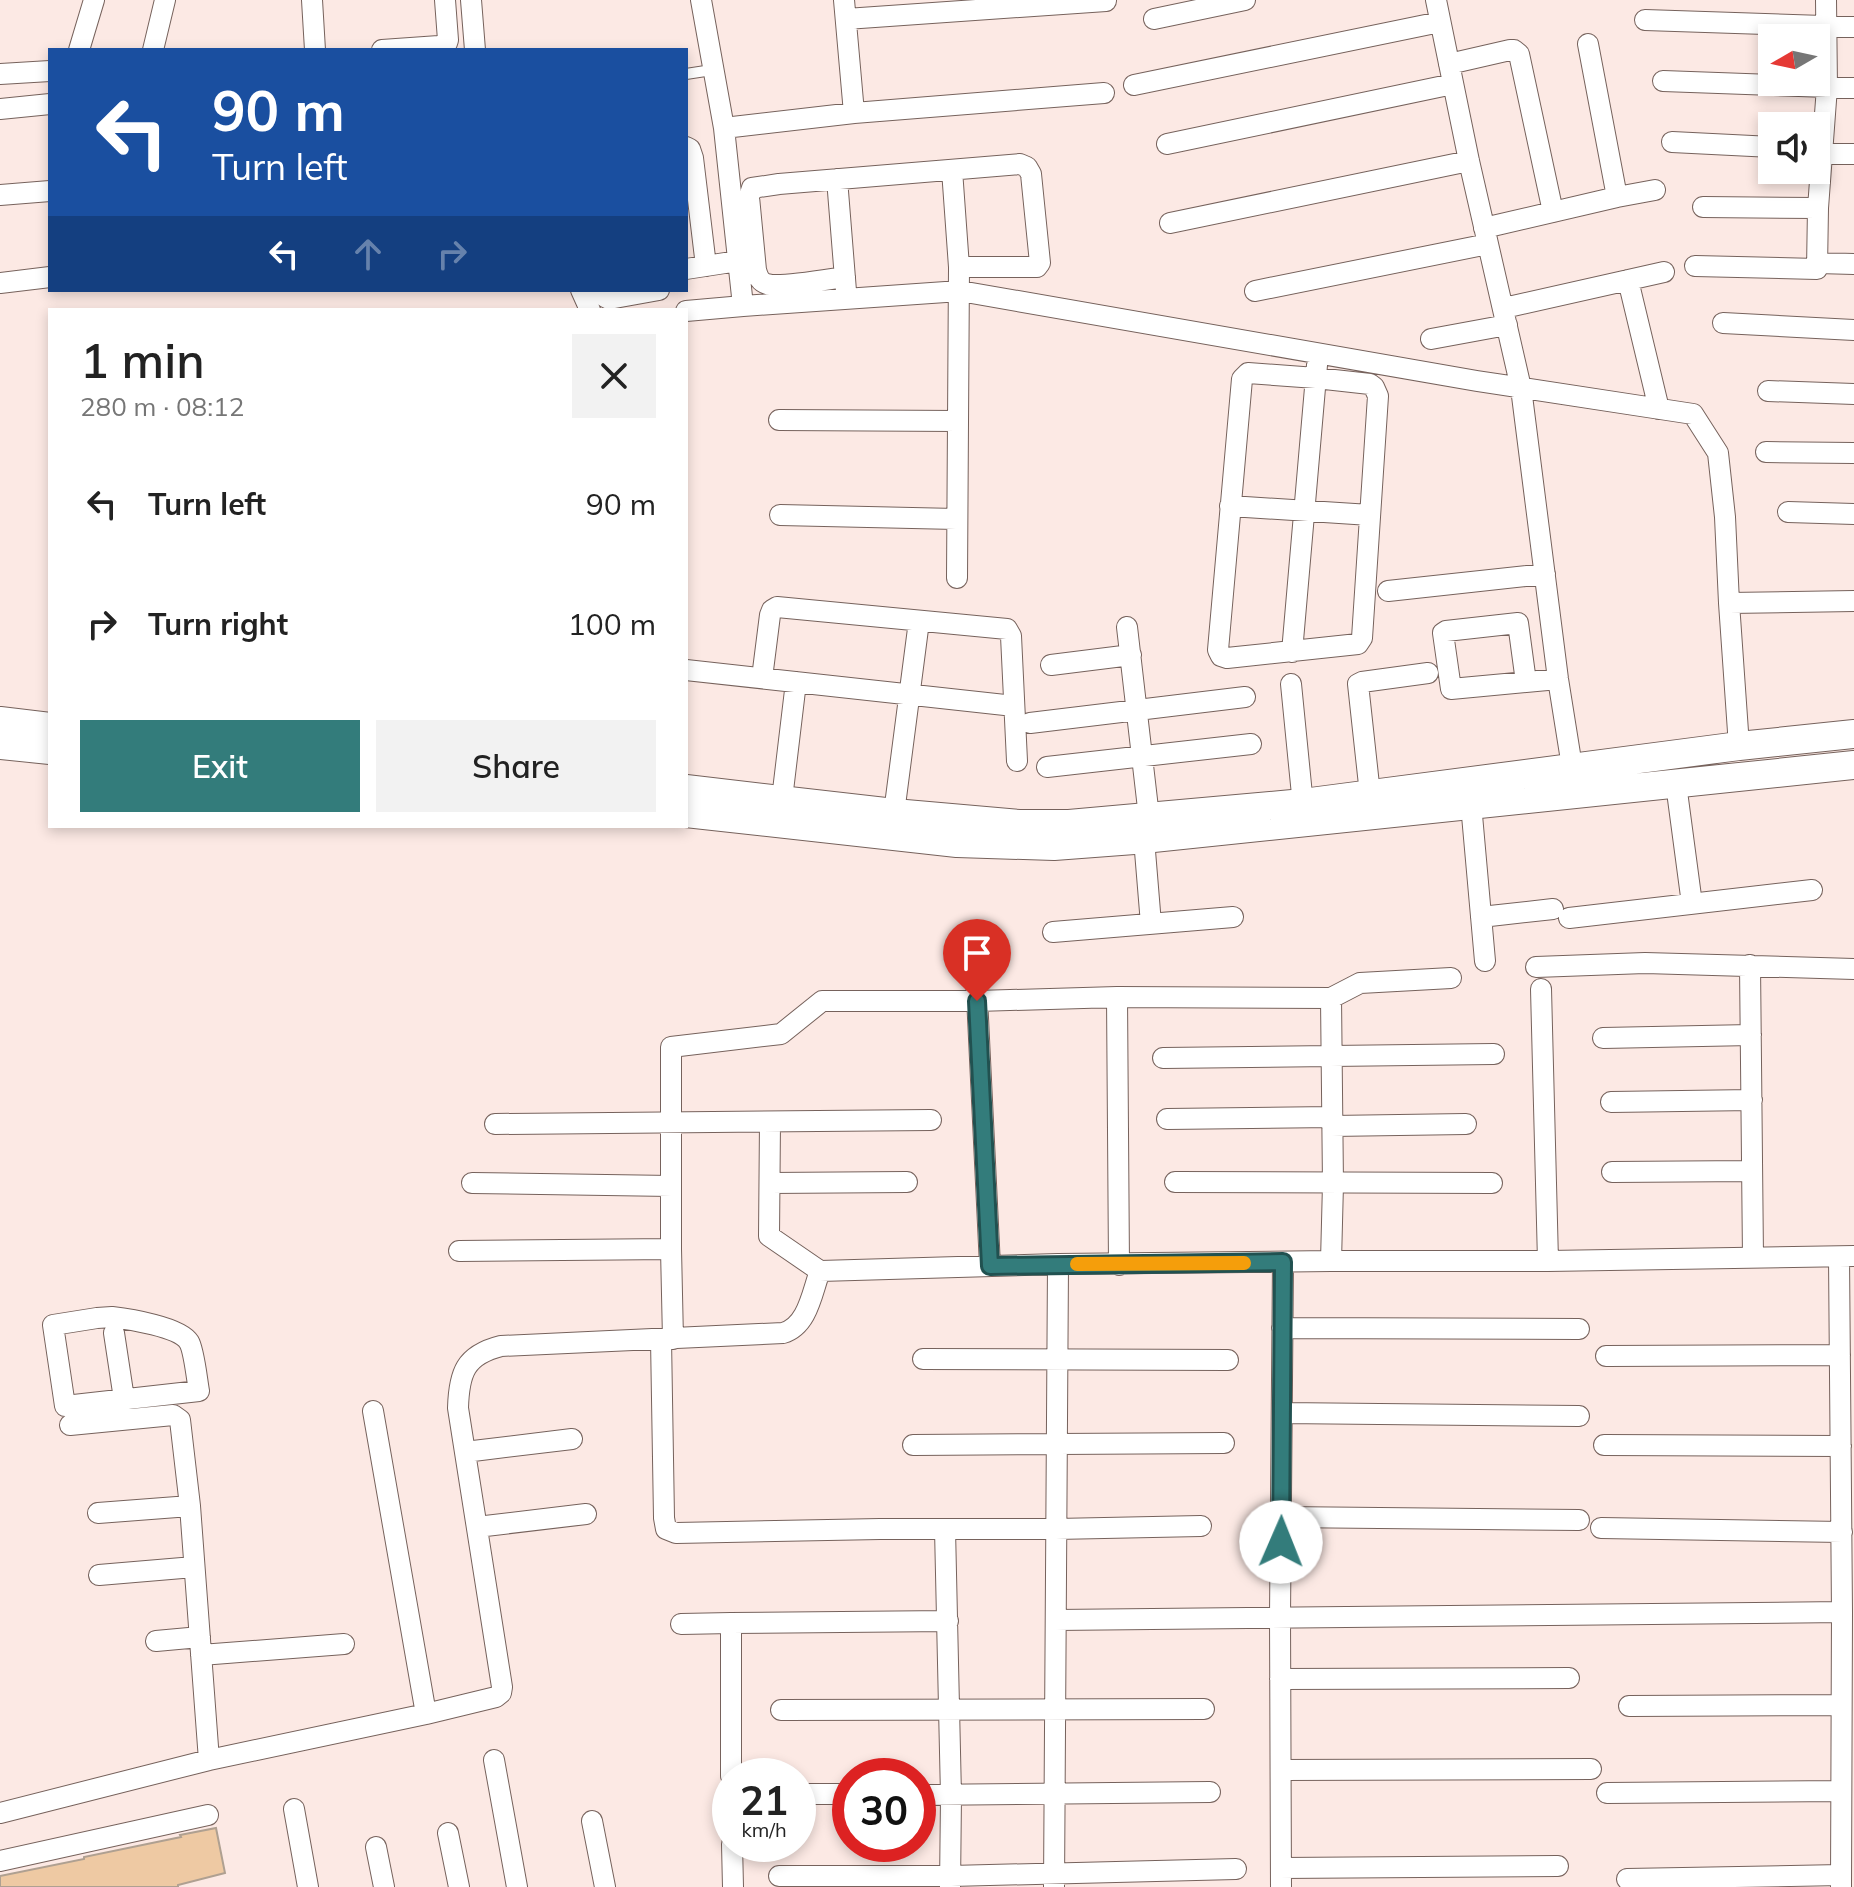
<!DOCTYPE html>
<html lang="en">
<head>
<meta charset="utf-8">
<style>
	:root { --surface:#fff; --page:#f2f2f2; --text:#222; --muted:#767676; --accent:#337c7b }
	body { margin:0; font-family:Mulish,sans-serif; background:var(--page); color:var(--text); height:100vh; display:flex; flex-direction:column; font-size:30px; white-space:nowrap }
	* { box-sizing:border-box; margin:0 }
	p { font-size:26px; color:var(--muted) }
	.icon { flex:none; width:44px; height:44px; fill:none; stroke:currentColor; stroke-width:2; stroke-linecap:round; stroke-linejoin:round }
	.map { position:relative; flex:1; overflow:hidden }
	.side { position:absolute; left:48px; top:308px; width:640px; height:520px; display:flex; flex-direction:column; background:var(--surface); border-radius:0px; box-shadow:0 4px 12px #0003 }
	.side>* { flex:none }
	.guide { position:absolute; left:48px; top:48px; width:640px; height:244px; border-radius:0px; box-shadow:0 4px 12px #0003; background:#1a4fa0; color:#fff; overflow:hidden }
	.needle { width:52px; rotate:261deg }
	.controls { position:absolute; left:1758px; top:24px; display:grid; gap:16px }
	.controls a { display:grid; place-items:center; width:72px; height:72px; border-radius:0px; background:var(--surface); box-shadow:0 4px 12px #0003; font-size:40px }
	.speed { position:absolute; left:712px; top:1758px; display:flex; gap:16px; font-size:40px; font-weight:700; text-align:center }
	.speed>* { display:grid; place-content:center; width:104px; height:104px; border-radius:50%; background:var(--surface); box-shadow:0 4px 12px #0003; line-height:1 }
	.speed small { font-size:20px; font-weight:400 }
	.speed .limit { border:12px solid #d22; background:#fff; color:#111 }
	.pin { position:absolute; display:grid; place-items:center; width:68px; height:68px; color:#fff; margin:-82px -34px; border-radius:50% 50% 50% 0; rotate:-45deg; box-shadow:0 0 8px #0007 }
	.pin .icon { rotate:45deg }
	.me { position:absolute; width:88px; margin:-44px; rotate:1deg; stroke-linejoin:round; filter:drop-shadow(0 0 6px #0008) }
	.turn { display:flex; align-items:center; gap:28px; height:168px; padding:0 32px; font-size:36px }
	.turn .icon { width:104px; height:104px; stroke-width:2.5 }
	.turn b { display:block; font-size:56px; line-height:68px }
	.lanes { display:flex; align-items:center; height:76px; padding:0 32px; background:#0003; justify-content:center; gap:40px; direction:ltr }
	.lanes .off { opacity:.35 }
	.round { display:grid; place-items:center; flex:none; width:84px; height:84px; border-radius:0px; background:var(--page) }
	.overview { display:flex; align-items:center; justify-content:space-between; height:136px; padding:0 32px }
	h1 { font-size:48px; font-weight:600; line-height:60px }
	.button { display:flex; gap:16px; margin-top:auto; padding:16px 32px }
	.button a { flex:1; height:92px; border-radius:0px; background:var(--accent); color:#fff; font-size:32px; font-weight:600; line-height:92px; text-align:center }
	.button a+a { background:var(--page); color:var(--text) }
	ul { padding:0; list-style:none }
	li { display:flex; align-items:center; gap:24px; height:120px; padding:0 32px }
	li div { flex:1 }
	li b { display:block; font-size:30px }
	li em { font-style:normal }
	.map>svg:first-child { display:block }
</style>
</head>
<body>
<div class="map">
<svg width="1854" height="1887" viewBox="0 0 1854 1887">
	<rect width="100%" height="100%" fill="#fce9e4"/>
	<path fill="#eec9a3" stroke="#afa091" stroke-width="2" d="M216,1828L225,1873L178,1885V1887H0V1876L84,1859V1857L181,1837L180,1835Z"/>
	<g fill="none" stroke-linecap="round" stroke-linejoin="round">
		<defs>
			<path id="lane" d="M686,74L712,70"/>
			<path id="street" d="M312,0L315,50
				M471,0L475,50
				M844,0L854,113
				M1436,0L1469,161L1521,388L1558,679L1574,779
				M846,19L1106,1
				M1154,19L1245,0
				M1645,20L1854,27
				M79,50L94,0
				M153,50L165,0
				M382,50L439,46L447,43L448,40L445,0
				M1449,64L1510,50H1514L1519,54L1553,212
				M0,74L50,71
				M1663,81L1854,88
				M1134,85L1440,22
				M0,109L50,104
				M724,128L854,113L1104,93
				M1672,142L1772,147
				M1167,144L1453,84
				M686,147L690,149L693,158L706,266
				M1822,154H1854
				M952,170L959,267
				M837,179L846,291
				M0,195L50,191
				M1617,197L1655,190
				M1703,207L1818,208
				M1170,223L1469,161
				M1484,228L1617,197L1588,44
				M1818,263L1854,264
				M1695,266L1817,269L1818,208L1827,87L1826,0
				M686,269L738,261
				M845,277C830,279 779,288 767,284C760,282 758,277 756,270L749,197L752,188L779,184L1020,164L1027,167L1031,174L1040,263L1037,267H959L957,578
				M1628,280L1659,409
				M0,283L50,277
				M581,290L590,310
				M601,290L605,297L609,299L659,290
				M1255,291L1488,244
				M743,306L960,291L1477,381L1693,414L1718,453L1725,517L1729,603L1854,601
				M1504,308L1664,272
				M686,311L743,306L724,128L701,0
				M1723,323L1854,330
				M1431,339L1507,325
				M1248,373L1316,378L1370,384L1374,387L1378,396L1362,638L1358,644L1227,658L1221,656L1218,650L1242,379Z
				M1768,391L1854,394
				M779,420L958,421
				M1766,452L1854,453
				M1230,506L1370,515
				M1788,512L1854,514
				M780,515L956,519
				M1388,591L1545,574
				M1729,603L1739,746
				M1127,627L1149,817
				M1292,652L1317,365
				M1051,665L1131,655
				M686,670L1014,706
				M762,678L770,615L772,610L777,607L1007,629L1011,636L1017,761
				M1526,682L1518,623L1446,631L1443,633L1451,689L1558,679
				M1291,684L1304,815
				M1030,723L1245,697
				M1047,767L1251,744
				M1676,784L1692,904
				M1370,794L1358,684L1362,682L1428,673
				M782,799L796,682
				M1471,804L1485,961
				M894,813L919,621
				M1144,839L1151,924
				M1481,917L1553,909
				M1569,918L1812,890
				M1053,932L1233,917
				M974,935L990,1266
				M1750,965L1753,1257
				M1536,967L1645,963L1854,969
				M1541,989L1548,1261
				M1117,997L1331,998L1360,983L1451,978
				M1331,998L1333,1184L1331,1261
				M1603,1038L1751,1035
				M1163,1058L1494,1054
				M1611,1102L1752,1100
				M1167,1119L1332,1117
				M770,1122L769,1236L820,1271
				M495,1124L931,1120
				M1332,1126L1466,1124
				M1612,1172L1752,1171
				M1175,1182L1492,1183
				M472,1183L671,1186
				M770,1183L907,1182
				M459,1251L671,1249
				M1839,1257L1842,1612L1841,1887
				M1058,1264L1331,1261H1548L1854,1256
				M112,1317C129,1319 180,1327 189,1342C194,1350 197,1380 199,1391L65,1406L53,1325L97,1318Z
				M1282,1328L1579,1329
				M114,1333L126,1412
				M661,1339L664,1518L666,1529L676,1533L880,1529H1056L1201,1526
				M673,1339L671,1249V1047L781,1034L822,1001H977L1117,997L1119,1265
				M1606,1356L1840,1355
				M923,1359L1228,1360
				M373,1411L426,1714
				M1282,1413L1579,1416
				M70,1425L173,1415L180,1420L190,1506L209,1760
				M913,1445L1224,1443
				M1604,1445L1841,1446
				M465,1452L572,1439
				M98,1513L190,1506
				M1282,1517L1579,1520
				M477,1527L586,1514
				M1601,1528L1842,1532
				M945,1529L951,1796L950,1887
				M99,1575L194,1567
				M1056,1620L1842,1612
				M681,1624L731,1623
				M156,1641L200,1637
				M201,1655L344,1644
				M1280,1679L1569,1678
				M1629,1706L1841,1705
				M781,1710L1204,1709
				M494,1760L517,1887
				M1281,1770L1591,1769
				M731,1776V1623L948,1621
				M1607,1793L1840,1791
				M798,1794H850
				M918,1795L1210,1792
				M294,1809L308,1887
				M0,1813L209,1760L426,1714L496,1697L501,1693L502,1687L458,1408C459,1373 465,1355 501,1346L783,1333C808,1326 812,1292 820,1271L1058,1264L1054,1887
				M592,1821L605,1887
				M448,1833L459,1887
				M732,1844L733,1887
				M376,1847L384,1887
				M0,1861L208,1815
				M1281,1868L1558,1866
				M779,1876H951L1236,1869
				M1627,1879L1841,1875
				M1281,1887L1280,1617L1283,1262"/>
			<path id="secondary" d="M0,721L50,727
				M0,745L50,750
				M686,789L894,813L1019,824H1069L1303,803L1739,746L1854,734
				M686,813L957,843L1054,846L1134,840L1854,765"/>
		</defs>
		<use href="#lane" stroke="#76625c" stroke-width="12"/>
		<use href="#street" stroke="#76625c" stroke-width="22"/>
		<use href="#secondary" stroke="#76625c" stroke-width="30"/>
		<use href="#lane" stroke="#fff" stroke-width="10"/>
		<use href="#street" stroke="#fff" stroke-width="20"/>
		<use href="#secondary" stroke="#fff" stroke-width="28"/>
	</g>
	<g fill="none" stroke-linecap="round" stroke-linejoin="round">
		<defs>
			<path id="route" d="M977,1001L990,1266L1283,1262L1281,1542"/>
		</defs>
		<use href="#route" stroke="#215150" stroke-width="20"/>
		<use href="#route" stroke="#337c7b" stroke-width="14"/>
		<path stroke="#f59e0b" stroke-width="14" d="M1077,1264L1244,1263"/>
	</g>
</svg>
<div class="controls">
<a><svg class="needle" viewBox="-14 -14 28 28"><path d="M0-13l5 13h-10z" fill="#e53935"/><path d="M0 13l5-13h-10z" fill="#767676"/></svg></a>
<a><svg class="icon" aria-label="sound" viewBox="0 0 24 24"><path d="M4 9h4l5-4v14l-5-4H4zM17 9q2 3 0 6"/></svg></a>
</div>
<div class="speed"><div>21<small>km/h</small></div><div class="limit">30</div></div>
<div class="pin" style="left:977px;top:1001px;background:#d93025"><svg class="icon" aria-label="arrive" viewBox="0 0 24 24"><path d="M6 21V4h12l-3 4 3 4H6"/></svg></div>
<svg class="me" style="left:1281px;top:1542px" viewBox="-20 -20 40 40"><circle r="19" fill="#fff"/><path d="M0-13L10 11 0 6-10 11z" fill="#337c7b"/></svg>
<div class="guide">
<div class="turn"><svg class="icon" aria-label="left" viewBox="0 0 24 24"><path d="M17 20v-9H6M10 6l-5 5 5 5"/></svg><div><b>90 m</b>Turn left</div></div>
<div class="lanes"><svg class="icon" aria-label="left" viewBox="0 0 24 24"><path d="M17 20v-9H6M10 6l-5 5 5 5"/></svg><svg class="icon off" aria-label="ahead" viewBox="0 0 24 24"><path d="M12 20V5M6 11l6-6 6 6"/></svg><svg class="icon off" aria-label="right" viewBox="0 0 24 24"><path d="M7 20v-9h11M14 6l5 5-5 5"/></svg></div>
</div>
<section class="side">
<div class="overview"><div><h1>1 min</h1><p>280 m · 08:12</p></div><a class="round"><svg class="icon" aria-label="close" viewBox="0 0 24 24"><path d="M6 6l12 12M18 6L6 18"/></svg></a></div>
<ul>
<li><svg class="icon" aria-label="left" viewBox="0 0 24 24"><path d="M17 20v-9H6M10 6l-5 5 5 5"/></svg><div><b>Turn left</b></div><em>90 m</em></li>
<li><svg class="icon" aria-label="right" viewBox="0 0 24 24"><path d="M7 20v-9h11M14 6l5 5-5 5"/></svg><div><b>Turn right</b></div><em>100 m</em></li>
</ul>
<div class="button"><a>Exit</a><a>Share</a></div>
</section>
</div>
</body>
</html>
